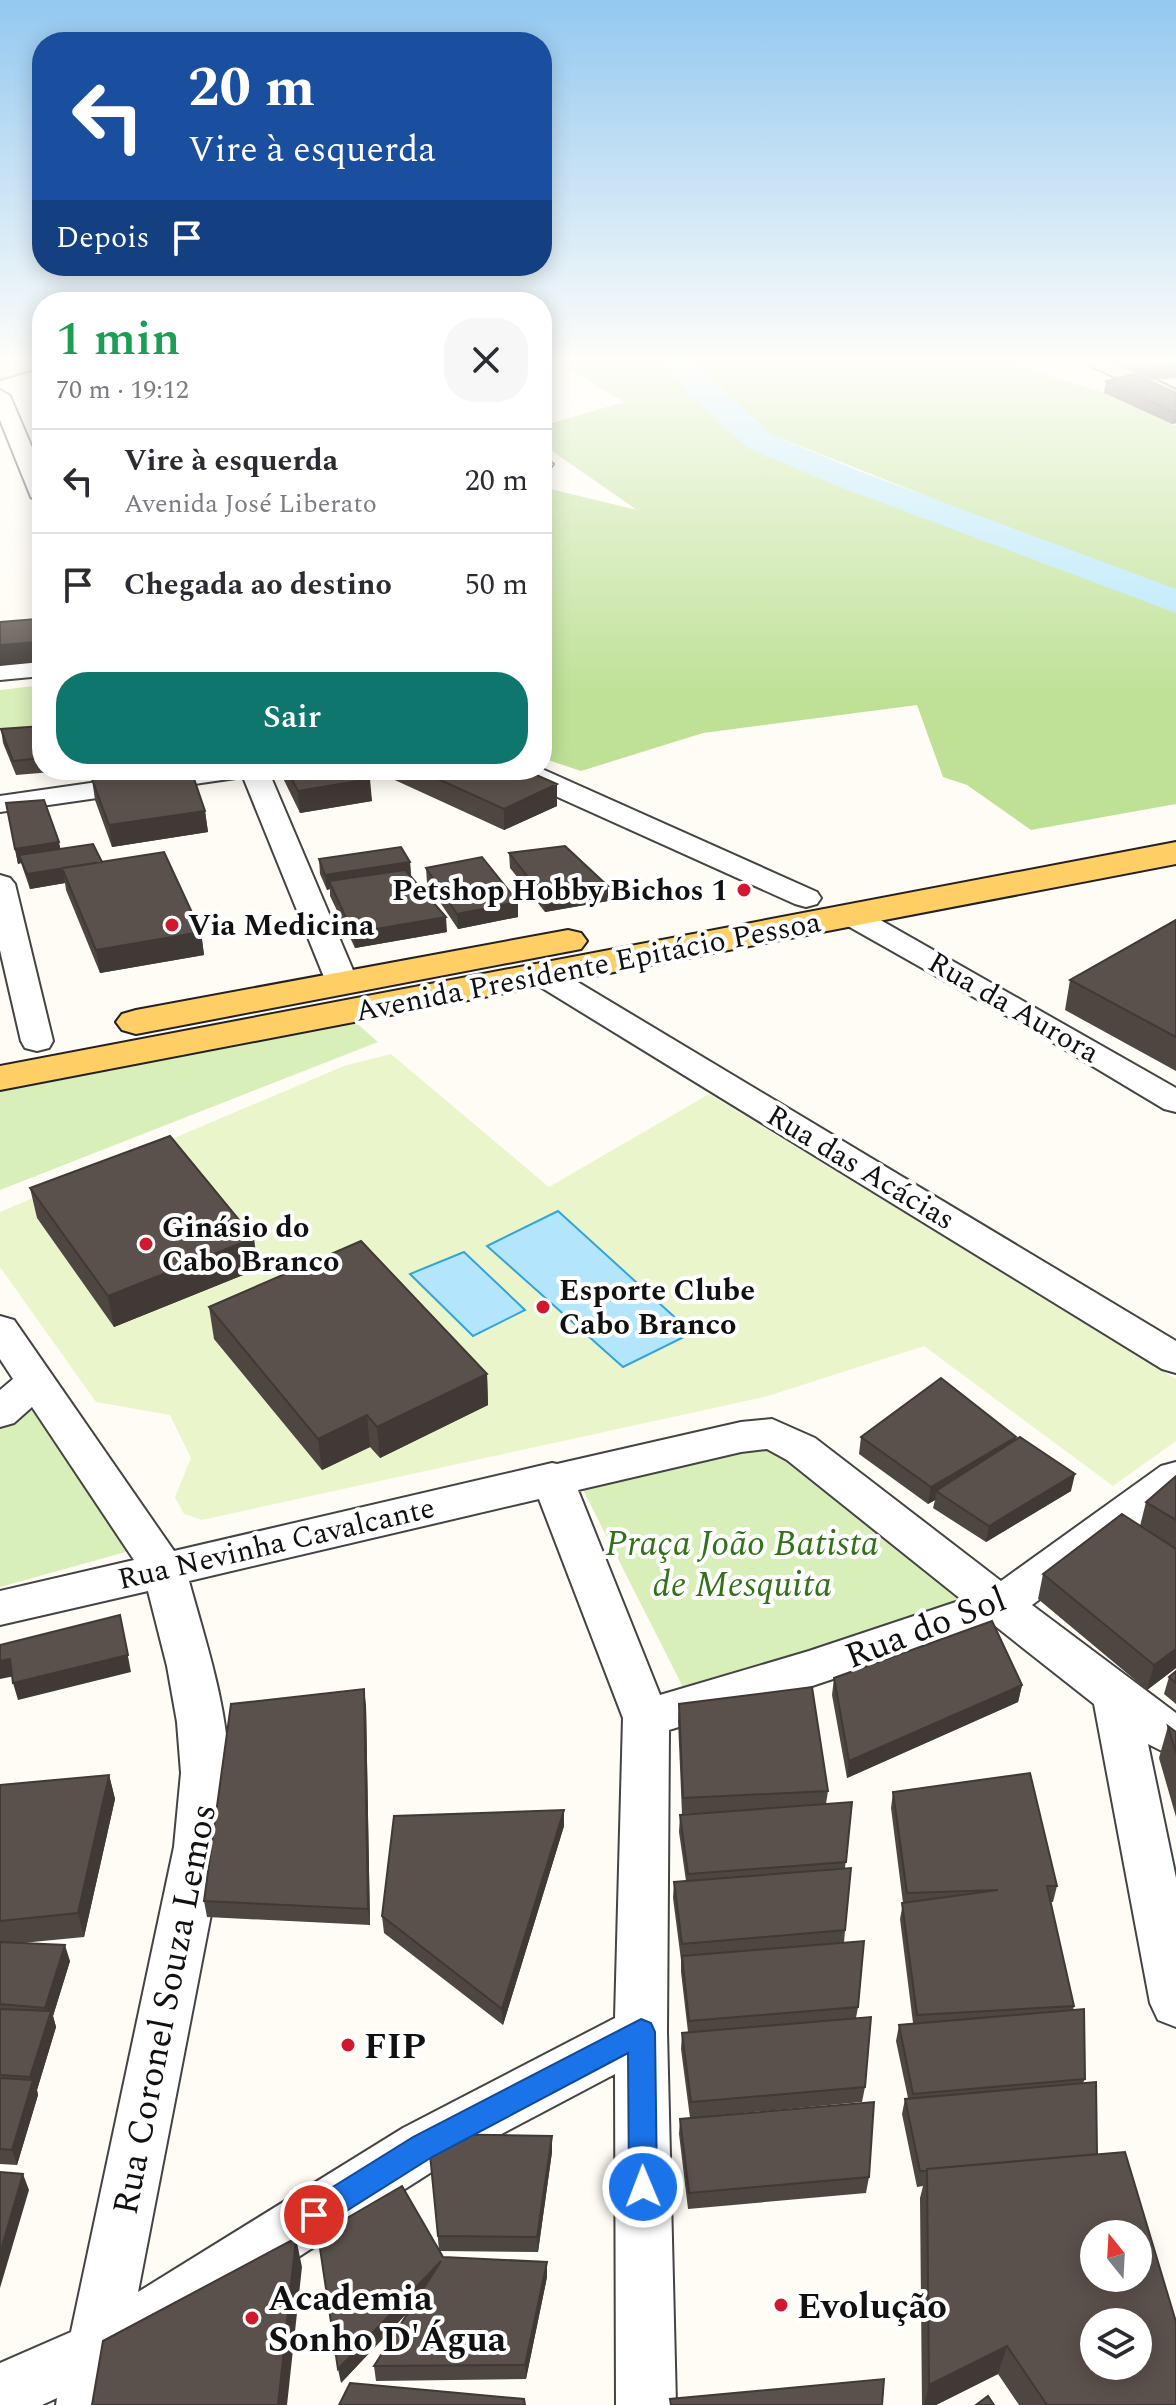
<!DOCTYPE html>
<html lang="pt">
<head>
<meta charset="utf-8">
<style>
	:root { --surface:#fff; --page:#f7f7f7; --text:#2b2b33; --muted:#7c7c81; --line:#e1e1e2; --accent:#0f766e }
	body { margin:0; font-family:Spectral,serif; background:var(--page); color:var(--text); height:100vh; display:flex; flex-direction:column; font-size:30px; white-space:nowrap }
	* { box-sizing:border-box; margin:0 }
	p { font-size:26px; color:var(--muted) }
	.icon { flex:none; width:44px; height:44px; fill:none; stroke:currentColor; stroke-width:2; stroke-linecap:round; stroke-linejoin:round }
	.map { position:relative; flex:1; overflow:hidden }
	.drawer { position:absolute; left:32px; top:292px; width:520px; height:488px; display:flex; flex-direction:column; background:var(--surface); border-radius:32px; box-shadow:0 4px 20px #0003 }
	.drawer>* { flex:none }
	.banner { position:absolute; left:32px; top:32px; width:520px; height:244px; border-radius:32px; box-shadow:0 4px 20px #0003; background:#1a4fa0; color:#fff; overflow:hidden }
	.needle { width:52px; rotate:342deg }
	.controls { position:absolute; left:1080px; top:2220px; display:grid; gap:16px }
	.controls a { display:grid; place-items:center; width:72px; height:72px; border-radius:50%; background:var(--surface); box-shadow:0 4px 20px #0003; font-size:40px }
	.pin { position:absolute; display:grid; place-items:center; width:68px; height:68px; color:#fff; margin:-34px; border:4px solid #fff; border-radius:50%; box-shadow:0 2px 8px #0007 }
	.me { position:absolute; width:88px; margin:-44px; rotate:359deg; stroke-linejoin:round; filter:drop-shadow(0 0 6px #0008) }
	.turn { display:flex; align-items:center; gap:28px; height:168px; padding:0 24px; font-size:36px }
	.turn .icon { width:104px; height:104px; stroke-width:2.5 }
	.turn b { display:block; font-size:56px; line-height:68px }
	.then { display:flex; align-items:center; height:76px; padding:0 24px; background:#0003; gap:16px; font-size:30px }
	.round { display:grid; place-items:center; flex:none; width:84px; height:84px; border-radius:32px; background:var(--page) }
	.overview { display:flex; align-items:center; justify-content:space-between; height:136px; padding:0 24px }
	h1 { font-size:48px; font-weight:600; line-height:60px; color:#1e9e55 }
	.action { display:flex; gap:16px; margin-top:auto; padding:16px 24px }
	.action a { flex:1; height:92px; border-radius:32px; background:var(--accent); color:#fff; font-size:32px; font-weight:600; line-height:92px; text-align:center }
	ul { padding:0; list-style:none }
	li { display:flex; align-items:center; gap:24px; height:104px; padding:0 24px; border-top:2px solid var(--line) }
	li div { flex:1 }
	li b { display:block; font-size:30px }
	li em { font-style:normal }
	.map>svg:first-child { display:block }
</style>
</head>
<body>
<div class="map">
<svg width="1176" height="2405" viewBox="0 0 1176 2405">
	<rect width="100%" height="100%" fill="#fffcf5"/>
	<path fill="#d9efb9" d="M42,685V726L0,731V690Z
		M352,1019L378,1042L0,1190V1092Z
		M28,1398L140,1548L0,1587V1423Z
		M759,1439L969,1604L687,1695L578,1480Z"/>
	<path fill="#bee196" d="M552,358H669L759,441L1176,602V804L1031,830L967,785L943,777L917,705L703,733L581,771L542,758V487L637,510L542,444V426L624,402Z
		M689,358H996L1104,393L1176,426V595L770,434Z"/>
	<path fill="#eaf5cc" d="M391,1054L549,1187L709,1094L1176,1379V1441L1113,1486L924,1346L768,1396L202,1520L184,1514L175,1497L191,1458L170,1415L96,1402L0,1267V1212L344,1066Z"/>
	<path fill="#b3e6fc" stroke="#32a4db" stroke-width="2" d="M558,1211L692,1333L623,1367L487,1246Z
		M464,1252L525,1310L473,1336L410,1274Z"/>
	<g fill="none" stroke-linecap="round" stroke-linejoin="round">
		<path fill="#b3e6fc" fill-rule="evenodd" d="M657,358H688L770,434L859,471L1176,589V613L835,485L748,448L692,398Z"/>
		<defs>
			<path id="minor" d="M0,390L10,396L42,471V504L31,497L0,420Z
				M542,458L553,464L549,469L542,471Z
				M42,660V676L0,680V664Z
				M542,769L817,892L821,898L817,904L806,907L795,904L511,776L507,770Z
				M181,770H268L358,982L353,989L342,991L331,989L326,982L243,777L0,812V796Z
				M0,875L10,878L15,884L53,1041L49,1048L37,1051L25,1048L21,1041L0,950Z
				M850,906L861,909L1176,1088V1112L1164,1109L1039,1034L839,921L835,915L839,909Z
				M545,967L556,969L1176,1341V1373L1162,1369L534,983L529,976L534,969Z
				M0,1316L14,1320L174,1551L552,1463L557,1464L741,1422L772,1419L815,1438L1001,1581L1161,1466L1176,1462V1499L1032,1605L1176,1713V1758L1148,1744L1176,1878V2027L1158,2020L1150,2003L1094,1704L994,1625L809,1687L669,1730L667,2032L676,2405H616L615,2074L441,2166L123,2369L116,2405H56L57,2398L42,2405H0V2363L71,2332L174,1847L181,1773L177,1722L167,1666L148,1591L0,1625V1591L134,1560L32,1407L14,1423L0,1427V1390L13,1379L0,1359ZM767,1449L787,1460L962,1600L809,1651L660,1695L578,1490L741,1452ZM539,1499L623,1718L615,2018L403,2128L138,2292L224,1847C225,1823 229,1798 229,1773C228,1708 206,1643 189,1581Z"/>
			<path id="major" d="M22,358H42V367L0,379V365Z
				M1082,358H1112L1176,390V406L1085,363Z
				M1176,842V864L0,1090V1066Z
				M568,930L581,933L587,941L581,949L136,1034L122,1030L116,1022L122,1014L136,1010Z"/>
		</defs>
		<use href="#minor" stroke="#444" stroke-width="4"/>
		<use href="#major" stroke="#222" stroke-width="4"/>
		<use href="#minor" fill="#fff" fill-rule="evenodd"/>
		<use href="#major" fill="#ffce65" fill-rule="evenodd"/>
	</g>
	<path fill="#4e4641" d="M1111,358H1176V378L1151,380L1110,361Z
		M1106,381L1176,393V423L1172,424L1104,393Z
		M42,417V439H39L36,421Z
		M42,726V770H76L16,775L3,743L1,729Z
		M280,770H365L372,801L300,813L281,774Z
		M385,770H525L557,806L504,830L386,776Z
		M92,779L205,811L208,832L112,847L95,800Z
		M6,803L61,849L102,862L201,932L204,955L100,973L66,890L65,883L30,889L21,863L18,864Z
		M509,853L608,886V901L545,912L510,868Z
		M319,859L410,862L411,876L447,932L355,948L330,896V889L327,890L320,874Z
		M426,868L518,902V917L458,929L427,883Z
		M1176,920V1071L1065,1010L1070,980Z
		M30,1188L258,1269L114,1327L37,1218Z
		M209,1307L487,1374L488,1405L380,1458L370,1447L322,1470L214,1339Z
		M861,1437H1016V1440L1071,1491L986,1542L933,1508L935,1500L928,1504L859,1454Z
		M1176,1476V1668L1147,1690L1038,1599L1043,1574L1140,1526L1146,1502Z
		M1176,1671V1704L1164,1694L1169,1677Z
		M834,1678L1022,1685L1018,1702L847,1778L832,1695Z
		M679,1704L828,1791L826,1804L852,1802L845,1868V1930L844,1943L858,2007L856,2018L865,2087L862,2102L690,2118L681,2049L682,2033L688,2032L681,1972V1960L673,1898L674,1882L686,1881L679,1832L680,1815L716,1813L682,1814L678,1721Z
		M366,1705L370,1925L207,1917L204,1901Z
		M1168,1726L1176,1732V1817L1159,1758Z
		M109,1775L115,1799L84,1937L22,1943L70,1961L53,2016L56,2027L37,2090L38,2095L17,2165L0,2164V1785Z
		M893,1792L1057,1886L1053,1902H1050L1074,2006L1073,2010L1085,2079L1083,2083L1097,2154L1176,2405H1019L998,2374L936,2405H922L920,2198L923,2186L917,2187L902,2114L905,2099L908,2098L896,2041L899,2025L913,2023L900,1919L903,1903L891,1808Z
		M564,1810V1826L503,2025L384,1933L382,1916Z
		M680,2119L869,2177L866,2193L688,2209L679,2134Z
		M428,2134L552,2136V2152L538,2252L440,2251L443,2257L547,2277L526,2379L376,2381L374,2366L408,2312L341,2383L439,2250Z"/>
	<path fill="#403935" d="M1174,412H1176V423L1172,424Z
		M36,619L39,639L41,662L0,666V645Z
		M370,779L372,801L300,813L298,791Z
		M557,784V806L504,830V809Z
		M205,811L208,832L112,847L109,825Z
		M59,842L62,857L19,855L21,863L18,864L15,849Z
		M102,862L62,868L65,883L30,889L27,874Z
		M410,862L411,877L329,881L330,889L327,890L325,875Z
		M608,886V901L545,912L544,897Z
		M518,902V917L458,929L457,914Z
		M446,917L447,932L355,948L353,933Z
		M201,932L204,955L100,973L96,950Z
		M254,1238L258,1269L114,1327L108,1296Z
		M487,1374L488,1405L380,1458L377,1427Z
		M367,1415L370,1447L322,1470L318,1439Z
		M1016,1437L1013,1454L936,1491L935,1500L928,1504L931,1487Z
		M1075,1474L1071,1491L986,1542L989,1526Z
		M120,1615L131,1672L18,1700L13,1683Z
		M1176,1649V1668L1147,1690L1154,1665Z
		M10,1659L15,1676L0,1679V1661Z
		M1022,1685L1018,1702L847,1778L849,1761Z
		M364,1689L366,1705L370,1925L368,1909Z
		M109,1775L115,1799L84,1937L78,1913Z
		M564,1810V1826L503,2025L502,2009Z
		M65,1945L70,1961L53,2016L56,2027L37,2090L38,2095L17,2165L12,2150L32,2083L30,2077L48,2019L45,2008Z
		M552,2136V2152L538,2252L537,2237Z
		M23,2174L29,2190L0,2288V2253Z
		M296,2238L302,2267L287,2405H278Z
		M441,2261L442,2276L341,2383L338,2369Z
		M547,2262V2277L526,2379L525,2365Z
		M1007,2346L998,2374L936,2405H924L929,2385Z"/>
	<path fill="#5b514c" stroke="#403935" stroke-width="2" fill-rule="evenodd" d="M1132,358H1176V367L1153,368Z
		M1134,374L1176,393V412H1174L1106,381Z
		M36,619L37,642L0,645V622Z
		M42,726V758L13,761L1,729Z
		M151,770H191L205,811L109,825L92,779Z
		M287,770H365L370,779L298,791Z
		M418,770H525L557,784L504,809Z
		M44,800L59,842L15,849L6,803Z
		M93,844L102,862L27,874L19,855Z
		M565,846L608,886L544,897L509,853Z
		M401,847L410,862L325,875L319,859Z
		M164,852L201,932L96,950L62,868Z
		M482,857L518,902L457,914L426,868Z
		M405,870L446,917L353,933L329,881Z
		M1176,920V1037L1070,980Z
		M170,1136L254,1238L108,1296L30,1188Z
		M361,1241L487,1374L377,1427L367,1415L318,1439L209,1307Z
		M941,1378L1016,1437L931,1487L861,1437Z
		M1020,1437L1075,1474L989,1526L936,1491Z
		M1176,1476V1520L1146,1502Z
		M1122,1514L1176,1549V1649L1154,1665L1043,1574Z
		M120,1615L128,1655L13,1683L10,1659L0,1661V1645Z
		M992,1621L1022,1685L849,1761L834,1678Z
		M1176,1671V1683L1169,1677Z
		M812,1687L828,1791L683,1798L679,1704Z
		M364,1689L368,1909L204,1901L231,1704Z
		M1168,1726L1176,1732V1753Z
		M1030,1773L1057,1886H1047L1074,2006L917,2015L902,1903L998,1890L907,1893L893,1792Z
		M109,1775L78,1913L0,1921V1785Z
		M852,1802L846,1862L688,1874L680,1815Z
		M564,1810L502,2009L382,1916L394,1816Z
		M851,1868L845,1930L682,1944L674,1882Z
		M864,1941L858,2007L689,2021L682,1956Z
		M0,1942L65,1945L45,2008L0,2004Z
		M0,2009L51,2011L30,2077L0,2075Z
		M1084,2009L1085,2079L913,2094L899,2025Z
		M871,2017L865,2087L691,2102L682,2033Z
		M0,2078L33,2080L12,2150L0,2149Z
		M1096,2082L1097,2154L927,2169V2171H920L905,2099Z
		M874,2102L869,2177L689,2193L680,2119Z
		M428,2134L552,2136L537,2237L438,2236Z
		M1125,2152L1176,2322V2405H1047L1007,2346L929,2385L927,2169ZM1094,2234H1138V2278H1094ZM1094,2322H1138V2366H1094Z
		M0,2172L23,2174L0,2253Z
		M402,2186L443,2257L547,2262L525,2365L374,2366L441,2261L338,2369L318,2235Z
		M296,2238L278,2405H92L103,2341Z
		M884,2379L882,2405H671L670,2399Z
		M350,2383L524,2399L525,2405H339Z
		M988,2396L994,2405H976Z"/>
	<linearGradient id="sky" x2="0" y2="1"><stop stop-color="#93c8f0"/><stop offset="0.52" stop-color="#fffefa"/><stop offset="1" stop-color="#fffefa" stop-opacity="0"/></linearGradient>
	<rect width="1176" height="695" fill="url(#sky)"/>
	<path fill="#1a73e8" stroke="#114b97" stroke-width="2" d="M641,2019L651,2023L655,2032L657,2187L653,2197L643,2201L633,2197L629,2187L628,2053L432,2157L324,2225L314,2229L304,2225L300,2215L304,2205L413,2137Z"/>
	<g fill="#d2182f" stroke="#fff" stroke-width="3">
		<circle cx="744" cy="890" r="8"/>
		<circle cx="172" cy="925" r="8"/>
		<circle cx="146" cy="1244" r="8"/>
		<circle cx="543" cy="1307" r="8"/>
		<circle cx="348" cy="2045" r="8"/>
		<circle cx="781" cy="2305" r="8"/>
		<circle cx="252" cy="2318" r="8"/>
	</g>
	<g text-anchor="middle" stroke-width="8" stroke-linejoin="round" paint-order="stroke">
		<g font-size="30" font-weight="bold" fill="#111" stroke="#fff" text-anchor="start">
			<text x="728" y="900" text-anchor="end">Petshop Hobby Bichos 1</text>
			<text x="188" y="935">Via Medicina</text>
			<text x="162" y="1237">Ginásio do<tspan x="162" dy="34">Cabo Branco</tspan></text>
			<text x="559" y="1300">Esporte Clube<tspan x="559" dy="34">Cabo Branco</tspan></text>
		</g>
		<g font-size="30" fill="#111" stroke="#fff">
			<text transform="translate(588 966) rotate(-11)" y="10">Avenida Presidente Epitácio Pessoa</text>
			<text transform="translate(1014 1007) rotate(30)" y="10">Rua da Aurora</text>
			<text transform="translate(861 1167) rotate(31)" y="10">Rua das Acácias</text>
			<text transform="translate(276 1543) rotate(-13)" y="10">Rua Nevinha Cavalcante</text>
		</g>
		<g font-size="36" font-style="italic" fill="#317118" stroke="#fff">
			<text x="742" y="1555">Praça João Batista<tspan x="742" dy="41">de Mesquita</tspan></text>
		</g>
		<g font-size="36" fill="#111" stroke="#fff">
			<text transform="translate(925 1626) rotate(-21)" y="13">Rua do Sol</text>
			<text transform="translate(163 2009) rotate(-79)" y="13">Rua Coronel Souza Lemos</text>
		</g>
		<g font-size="36" font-weight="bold" fill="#111" stroke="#fff" text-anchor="start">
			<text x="364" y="2058">FIP</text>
			<text x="268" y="2310">Academia<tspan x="268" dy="41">Sonho D'Água</tspan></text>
			<text x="797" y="2318">Evolução</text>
		</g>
	</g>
</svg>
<div class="controls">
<a><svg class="needle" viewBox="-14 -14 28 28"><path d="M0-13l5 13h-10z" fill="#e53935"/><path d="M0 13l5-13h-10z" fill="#7c7c81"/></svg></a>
<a><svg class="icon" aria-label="layers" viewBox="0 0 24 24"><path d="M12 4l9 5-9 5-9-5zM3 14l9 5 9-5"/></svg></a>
</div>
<div class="pin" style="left:314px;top:2215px;background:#d93025"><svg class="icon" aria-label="arrive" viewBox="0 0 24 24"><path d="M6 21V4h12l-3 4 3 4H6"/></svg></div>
<svg class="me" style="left:643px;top:2187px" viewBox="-20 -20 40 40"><circle r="17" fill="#1a73e8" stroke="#fff" stroke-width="3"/><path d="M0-11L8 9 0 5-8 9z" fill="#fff"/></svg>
<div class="banner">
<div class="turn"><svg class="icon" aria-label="left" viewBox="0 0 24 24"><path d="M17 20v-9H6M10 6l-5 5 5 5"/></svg><div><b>20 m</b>Vire à esquerda</div></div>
<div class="then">Depois<svg class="icon" aria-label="arrive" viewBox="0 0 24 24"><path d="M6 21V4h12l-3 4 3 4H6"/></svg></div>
</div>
<section class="drawer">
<div class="overview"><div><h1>1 min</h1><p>70 m · 19:12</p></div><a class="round"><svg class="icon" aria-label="close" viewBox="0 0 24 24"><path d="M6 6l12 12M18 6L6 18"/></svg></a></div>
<ul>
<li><svg class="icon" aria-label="left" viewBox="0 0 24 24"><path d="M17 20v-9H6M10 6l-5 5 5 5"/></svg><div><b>Vire à esquerda</b><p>Avenida José Liberato</p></div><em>20 m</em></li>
<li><svg class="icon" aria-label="arrive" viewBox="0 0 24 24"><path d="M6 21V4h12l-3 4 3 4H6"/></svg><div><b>Chegada ao destino</b></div><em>50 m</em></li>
</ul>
<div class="action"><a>Sair</a></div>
</section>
</div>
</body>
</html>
